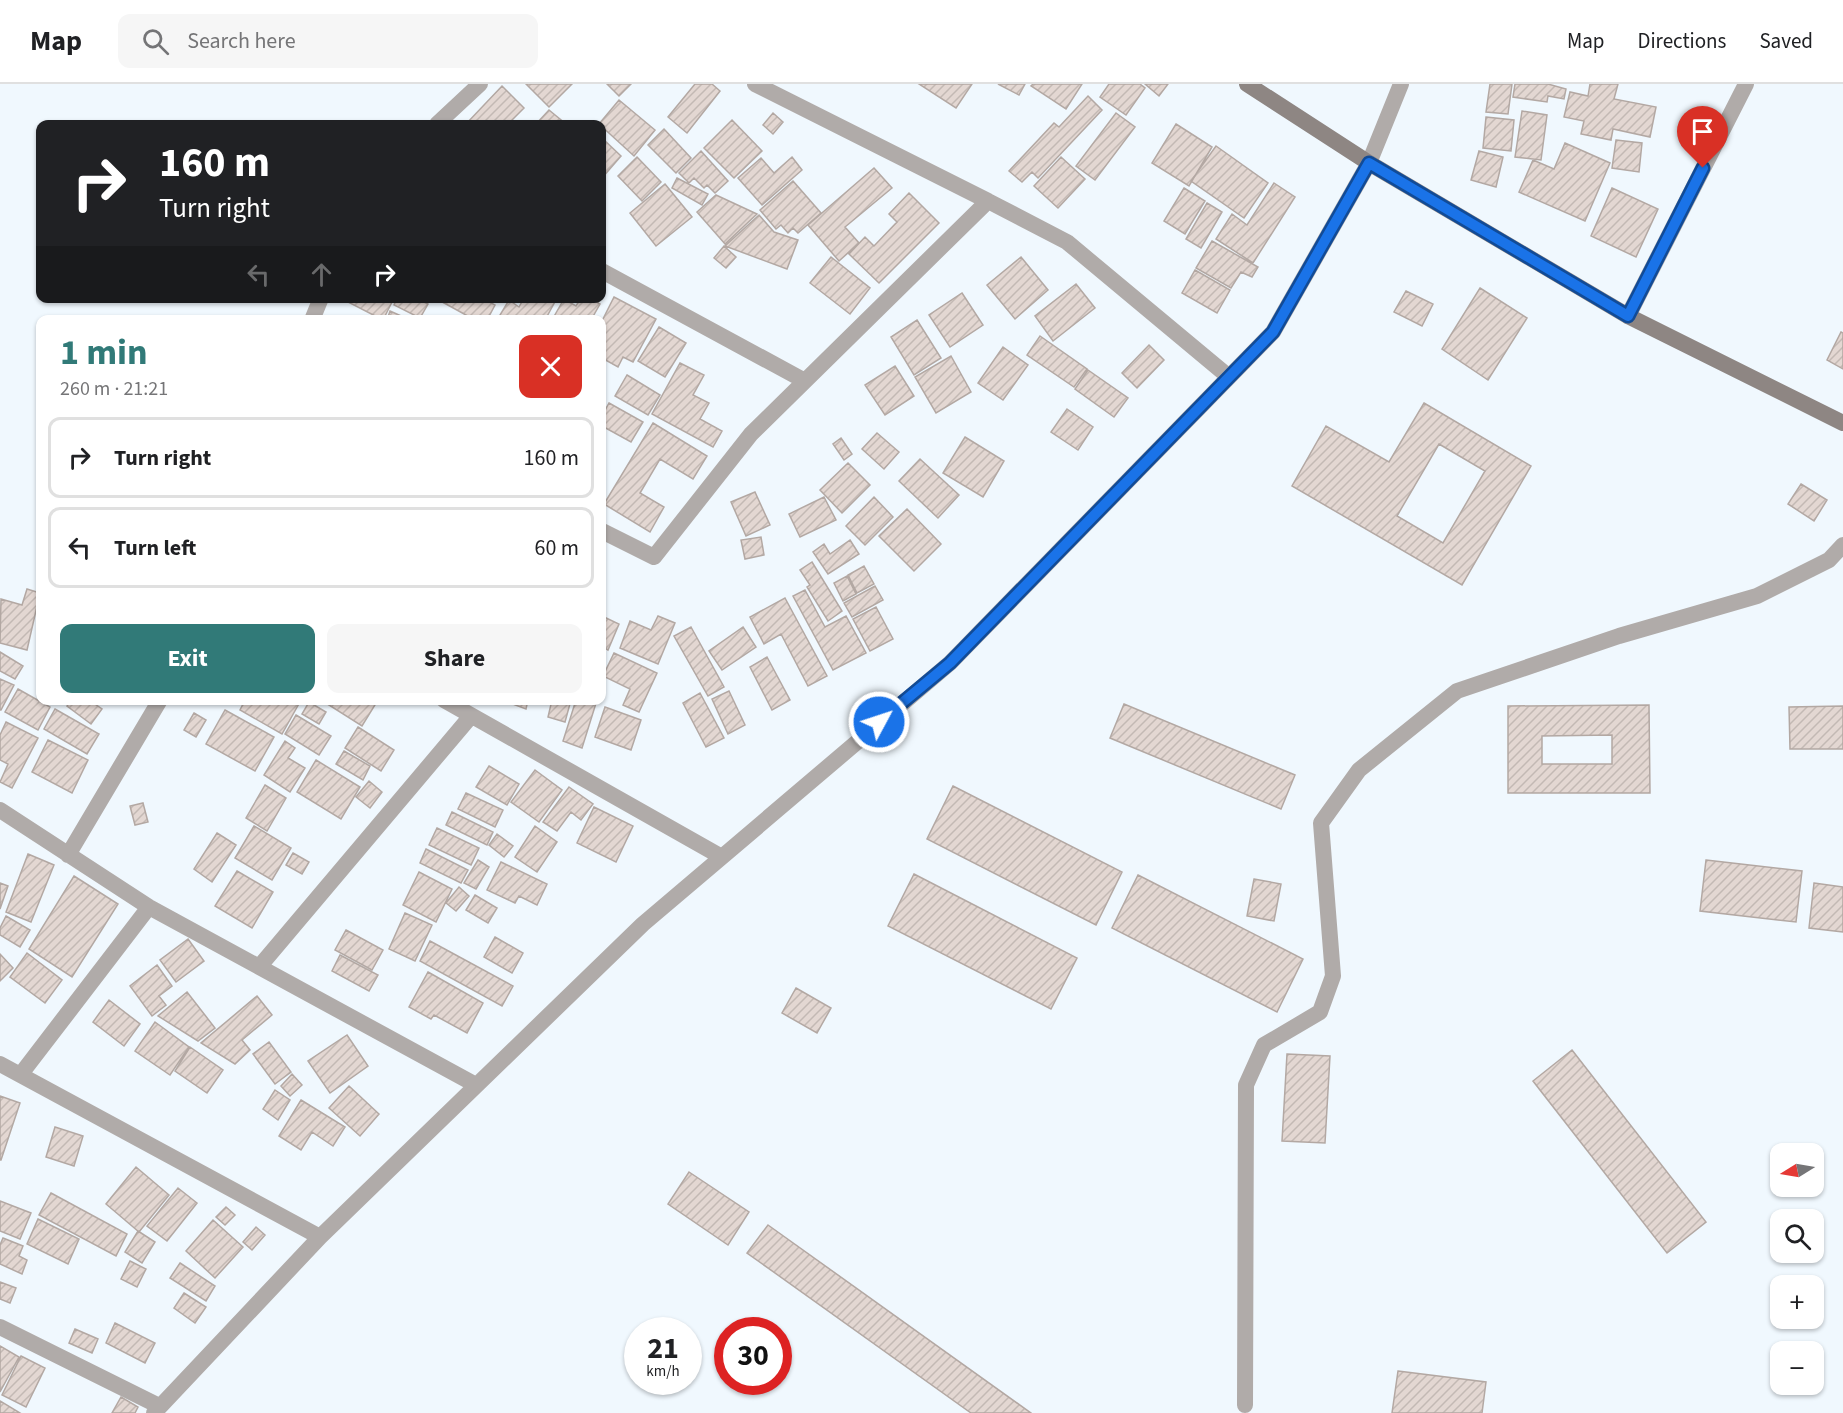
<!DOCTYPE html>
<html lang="en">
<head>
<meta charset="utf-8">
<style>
	:root { --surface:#fff; --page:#f6f6f6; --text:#202124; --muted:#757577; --line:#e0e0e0; --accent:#317a78 }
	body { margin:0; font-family:"Source Sans 3",sans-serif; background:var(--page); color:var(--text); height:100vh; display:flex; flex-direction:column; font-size:22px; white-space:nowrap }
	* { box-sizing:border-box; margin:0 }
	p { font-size:20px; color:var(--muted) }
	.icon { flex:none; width:33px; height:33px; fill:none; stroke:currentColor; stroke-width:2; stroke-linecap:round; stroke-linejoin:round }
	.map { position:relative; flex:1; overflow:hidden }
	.drawer { position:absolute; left:36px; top:231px; width:570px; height:390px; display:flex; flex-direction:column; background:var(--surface); border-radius:12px; box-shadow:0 2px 4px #0004 }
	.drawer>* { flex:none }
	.guide { position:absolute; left:36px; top:36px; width:570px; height:183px; border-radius:12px; box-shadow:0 2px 4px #0004; background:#202124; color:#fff; overflow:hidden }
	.needle { width:39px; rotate:259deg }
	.buttons { position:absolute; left:1770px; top:1059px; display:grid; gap:12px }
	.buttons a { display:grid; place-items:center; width:54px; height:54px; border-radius:12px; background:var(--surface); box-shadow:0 2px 4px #0004; font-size:30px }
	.speed { position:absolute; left:624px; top:1233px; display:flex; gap:12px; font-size:30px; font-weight:700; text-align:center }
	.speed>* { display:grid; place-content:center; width:78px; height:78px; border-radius:50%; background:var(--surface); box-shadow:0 2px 4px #0004; line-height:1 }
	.speed small { font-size:15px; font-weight:400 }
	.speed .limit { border:9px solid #d22; background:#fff; color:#111 }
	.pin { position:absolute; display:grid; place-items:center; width:51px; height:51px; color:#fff; margin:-62px -26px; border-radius:50% 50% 50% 0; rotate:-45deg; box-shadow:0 0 6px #0007 }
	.pin .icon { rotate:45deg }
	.me { position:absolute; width:66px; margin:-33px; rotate:50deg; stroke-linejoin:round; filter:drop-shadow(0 0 4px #0008) }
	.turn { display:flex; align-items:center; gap:21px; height:126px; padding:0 24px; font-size:27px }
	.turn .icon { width:78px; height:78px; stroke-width:2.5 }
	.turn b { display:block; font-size:42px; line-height:51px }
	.lanes { display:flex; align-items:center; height:57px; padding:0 24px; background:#0003; justify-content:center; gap:30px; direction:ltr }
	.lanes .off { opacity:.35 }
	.round { display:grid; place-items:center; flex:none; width:63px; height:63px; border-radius:12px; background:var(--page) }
	.head { display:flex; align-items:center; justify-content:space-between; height:102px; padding:0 24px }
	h1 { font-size:36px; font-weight:700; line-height:45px; color:var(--accent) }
	.cta { display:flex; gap:12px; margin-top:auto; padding:12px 24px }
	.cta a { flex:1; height:69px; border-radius:12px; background:var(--accent); color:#fff; font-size:24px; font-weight:700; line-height:69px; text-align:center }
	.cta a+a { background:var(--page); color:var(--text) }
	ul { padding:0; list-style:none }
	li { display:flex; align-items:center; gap:18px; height:81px; margin:0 12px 9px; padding:0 12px; border:3px solid var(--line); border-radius:12px }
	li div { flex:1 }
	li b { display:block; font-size:22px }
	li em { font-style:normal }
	header { display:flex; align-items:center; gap:36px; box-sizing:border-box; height:84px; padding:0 30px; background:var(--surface); border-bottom:2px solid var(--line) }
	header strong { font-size:28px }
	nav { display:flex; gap:33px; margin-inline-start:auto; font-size:21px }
	.search { width:420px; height:54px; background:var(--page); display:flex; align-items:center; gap:15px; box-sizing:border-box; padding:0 21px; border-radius:12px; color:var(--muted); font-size:22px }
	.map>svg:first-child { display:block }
</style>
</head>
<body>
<header>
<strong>Map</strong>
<div class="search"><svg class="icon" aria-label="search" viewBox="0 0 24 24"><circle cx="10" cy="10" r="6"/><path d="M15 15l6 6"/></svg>Search here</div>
<nav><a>Map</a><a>Directions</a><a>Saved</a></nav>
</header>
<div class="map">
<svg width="1843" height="1329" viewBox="0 0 1843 1329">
	<defs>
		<pattern id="building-hatch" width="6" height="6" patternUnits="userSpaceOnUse" patternTransform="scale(1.5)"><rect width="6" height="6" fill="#e3d7d2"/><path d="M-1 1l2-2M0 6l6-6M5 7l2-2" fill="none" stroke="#c3b9b4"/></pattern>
	</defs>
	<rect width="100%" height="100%" fill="#f0f8fe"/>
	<path fill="url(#building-hatch)" stroke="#b3a8a3" stroke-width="1.5" fill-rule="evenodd" d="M526,0H572L549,23Z
		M607,0H631L619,12Z
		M695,0H712L720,7L687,49L668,33Z
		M919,0H972L956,24Z
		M998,0H1025L1019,11Z
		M1033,0H1082L1066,25L1031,2Z
		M1109,0H1140L1145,4L1126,31L1100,13Z
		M1145,0H1168L1159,12Z
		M1490,0H1512L1508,30L1486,28Z
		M1515,0H1548L1566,5L1564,15L1548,12L1547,18L1513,13Z
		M1590,0H1618L1614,15L1656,23L1650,53L1613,45L1611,56L1581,50L1584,37L1564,33L1570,8L1588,12Z
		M502,2L524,24L508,40H466Z
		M1088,12L1102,26L1038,94L1032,88L1022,98L1009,87L1054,39L1059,43Z
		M619,16L655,46L634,72L599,40Z
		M549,26L566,40H536Z
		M1522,27L1547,31L1541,76L1515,73Z
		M773,29L783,38L773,50L763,41Z
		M1116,29L1135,43L1095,96L1076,82Z
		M1486,33L1514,36L1511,67L1483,64Z
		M732,36L762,67L734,94L704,64Z
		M1176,40L1212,63L1189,102L1152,79Z
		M664,45L691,74L676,89L648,61Z
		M602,54L621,72L602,94Z
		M1616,56L1642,59L1639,88L1612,84Z
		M1565,59L1610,79L1585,137L1519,108L1533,76L1554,85Z
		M1216,62L1268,99L1244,134L1191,97Z
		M701,67L728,97L715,109L707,101L704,104L694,94L689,99L679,89Z
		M1479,67L1503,73L1496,103L1471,96Z
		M637,73L661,98L642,117L618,92Z
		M792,73L802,86L762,121L738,94L761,74L774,89Z
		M1061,73L1085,95L1058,124L1034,102Z
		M874,84L892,104L845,143L859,159L839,177L808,141Z
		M677,94L708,110L702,121L672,104Z
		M793,97L821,129L798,149L793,144L788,149L781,141L776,145L760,126Z
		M1274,99L1295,113L1253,179L1216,155L1232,130L1247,141Z
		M665,100L692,133L656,162L630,129Z
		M1184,104L1205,117L1185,150L1164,137Z
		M1612,104L1658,125L1636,173L1591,152Z
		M909,109L939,139L879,199L849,170L865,153L874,162L897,138L889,130Z
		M716,111L757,130L725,160L697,128Z
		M1207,119L1222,128L1201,164L1186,155Z
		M759,131L774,148L798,156L787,185L725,162Z
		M1212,157L1258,183L1252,193L1241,188L1231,204L1196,184Z
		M724,162L736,173L726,184L714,174Z
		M831,173L870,204L850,230L810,199Z
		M1021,173L1048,206L1015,235L987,201Z
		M1195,186L1230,206L1217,229L1182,209Z
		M1076,200L1095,224L1053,257L1035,232Z
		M1480,204L1527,234L1488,296L1442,265Z
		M1406,207L1433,220L1422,242L1394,228Z
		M962,209L983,241L950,263L929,231Z
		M614,213L656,235L633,278L623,273L618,283L602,274V237Z
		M345,214H394L383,236L344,216Z
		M397,214H416L428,220L420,234L394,221Z
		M435,214H482L495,221L487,236H475Z
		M524,214H557L545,236H497L509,216L519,223Z
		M581,214H590L600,220L591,236H552L564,215L576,222Z
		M390,227L410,236H387Z
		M917,236L941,274L914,291L891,253Z
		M659,243L686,259L665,293L638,277Z
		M1841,248L1843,249V285L1827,276Z
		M1040,252L1087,285L1074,303L1027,271Z
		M1149,261L1164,276L1137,304L1122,289Z
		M1003,263L1028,281L1003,316L978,299Z
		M951,272L971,308L936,329L915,293Z
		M680,279L704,291L693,311L709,319L700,335L722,347L713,363L652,330Z
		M895,282L914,312L885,331L865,301Z
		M1088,286L1128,314L1114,333L1075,305Z
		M627,291L660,311L648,331L615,312Z
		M609,319L643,338L631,358L602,342V332Z
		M1424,319L1531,382L1462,501L1292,402L1326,342L1389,378ZM1439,360L1485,387L1443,459L1397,432Z
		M1067,325L1093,343L1078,366L1051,348Z
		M653,339L707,372L693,395L660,375L640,409L664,423L650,448L604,420Z
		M877,349L899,368L884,385L862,365Z
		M965,353L1004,377L983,413L943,389Z
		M841,354L852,370L844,376L833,360Z
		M920,375L959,411L938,434L899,397Z
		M848,379L870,401L842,429L820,406Z
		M1801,400L1827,416L1814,437L1788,420Z
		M755,408L770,441L746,452L731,418Z
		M824,413L836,436L800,453L789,430Z
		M874,413L893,433L865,461L846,442Z
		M907,425L941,460L914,487L879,452Z
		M761,453L764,471L745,475L741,456Z
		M850,456L859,470L828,490L813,468L824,460L830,470Z
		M812,478L842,527L828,537L807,503L810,501L800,486Z
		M864,482L874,500L857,509L848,491Z
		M847,492L856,510L843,517L834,499Z
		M875,502L883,516L852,533L844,519Z
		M27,505L40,509L27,566L0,559L1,515L22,521Z
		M805,506L825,543L846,532L866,569L833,586L793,512Z
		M785,514L827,592L808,602L781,550L764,560L750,533Z
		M876,523L893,555L870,567L853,535Z
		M602,532L619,540L608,566L602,562Z
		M658,532L675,539L658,580L620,564L630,537L651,546Z
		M691,543L724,603L708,612L674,552Z
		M743,543L756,563L722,586L709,567Z
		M0,568L23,582L15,595L0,587Z
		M614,569L657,589L639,628L623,621L630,605L603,592Z
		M767,573L790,616L772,626L750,583Z
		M0,595L14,601L1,626H0Z
		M18,605L50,623L38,646L5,628Z
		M729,607L745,641L728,650L712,615Z
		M700,609L724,654L706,663L683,619Z
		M71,616H89L102,625L91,640L67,622Z
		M245,616H301L282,650L240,626Z
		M321,616H378L362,642Z
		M502,616H528L526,625Z
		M552,616H571L565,638L548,633Z
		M576,616H597L582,664L563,657Z
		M309,618L326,628L319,640L302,630Z
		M1124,620L1295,691L1281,725L1110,654Z
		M1649,621L1650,709H1508V622ZM1612,651V680H1542V652Z
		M1843,622V665H1790L1789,623Z
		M605,623L641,636L631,666L595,653Z
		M55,625L99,650L87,670L44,645Z
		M225,626L274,653L255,687L206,660Z
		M194,629L206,636L196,653L184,646Z
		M296,631L331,652L319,671L285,650Z
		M6,638L38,654L12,704L0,698L8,680L0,676V651Z
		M358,643L394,666L381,687L345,664Z
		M48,656L88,676L72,709L32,688Z
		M285,657L295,664L288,674L305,684L290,708L264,691Z
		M344,667L370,682L363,696L336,680Z
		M316,676L360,703L341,735L297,708Z
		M489,682L519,700L507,721L476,703Z
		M535,686L562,706L539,738L511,718Z
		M369,697L382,708L370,724L356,713Z
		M265,701L286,714L267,747L246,734Z
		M953,702L1122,788L1096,841L927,755Z
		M569,703L593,720L581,736L571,728L557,747L543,738Z
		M466,709L503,726L495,743L458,725Z
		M143,719L148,738L135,741L130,722Z
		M594,723L633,742L616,778L577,759Z
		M452,728L493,748L487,761L446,741Z
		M254,742L291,764L272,796L235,774Z
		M535,742L557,758L537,788L515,773Z
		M437,744L479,764L471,781L429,761Z
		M217,749L236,761L212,798L194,785Z
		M497,750L513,762L504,773L489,761Z
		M426,765L468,786L461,799L420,779Z
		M293,769L309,778L302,790L286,781Z
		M28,770L54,781L31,838L6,828Z
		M478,776L489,783L476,805L464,799Z
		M1706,776L1802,787L1796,838L1700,827Z
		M501,778L547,800L537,821L519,812L515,819L487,806Z
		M237,787L273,808L252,844L215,822Z
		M419,788L452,805L436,838L403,821Z
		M914,790L1077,874L1051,925L888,842Z
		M1138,791L1303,875L1277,928L1112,844Z
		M74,792L118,820L72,893L29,865Z
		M1254,795L1281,800L1274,837L1247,832Z
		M0,799L8,802L0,825Z
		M1814,799L1843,803V848L1809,844Z
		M459,803L469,812L456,827L446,819Z
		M475,811L497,824L488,839L466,826Z
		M405,829L432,841L415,877L389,865Z
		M6,832L30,846L20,863L0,851V844Z
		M346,846L383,866L372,886L335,866Z
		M495,853L523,869L512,889L484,873Z
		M188,855L204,877L176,898L160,876Z
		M430,857L513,902L502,922L420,877Z
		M27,869L62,896L45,919L10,893Z
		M0,870L13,884L0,897Z
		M340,871L378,891L369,907L332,887Z
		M157,881L172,902L159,912L166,921L152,932L130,902Z
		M428,888L483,919L467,949L434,931L431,935L409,923Z
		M796,904L831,924L817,949L782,929Z
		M187,908L215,944L198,957L158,932Z
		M257,912L272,931L242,956L250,966L235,980L201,959Z
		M109,916L140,940L124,962L93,938Z
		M155,938L189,963L170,991L135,967Z
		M347,951L368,982L330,1009L308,977Z
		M269,958L291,988L275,1000L253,970Z
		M190,963L223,986L207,1009L175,987Z
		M1572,966L1706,1138L1667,1169L1533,997Z
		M1287,970L1330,972L1325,1059L1282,1057Z
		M292,990L302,1001L290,1012L281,1002Z
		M349,1002L379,1030L360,1052L329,1024Z
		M275,1006L290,1016L278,1036L263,1025Z
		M0,1012L20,1019L1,1076H0Z
		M301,1016L345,1043L333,1062L312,1048L301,1066L279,1052Z
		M55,1043L83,1052L74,1082L46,1073Z
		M136,1083L169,1111L139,1148L106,1120Z
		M689,1088L749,1128L728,1161L668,1120Z
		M178,1104L197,1119L167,1157L147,1142Z
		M51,1109L127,1150L116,1172L39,1131Z
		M0,1117L31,1129L20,1155L0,1147Z
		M226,1123L235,1131L225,1141L216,1133Z
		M38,1135L79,1155L68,1180L27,1160Z
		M213,1136L243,1163L215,1194L186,1167Z
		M768,1141L1031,1329H971L747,1169Z
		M256,1143L265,1151L252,1166L243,1158Z
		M138,1147L155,1158L142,1179L125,1168Z
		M3,1154L23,1162L19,1172L27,1176L22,1190L0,1180V1161Z
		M130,1177L146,1185L137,1203L121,1195Z
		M180,1179L215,1202L206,1217L170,1194Z
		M0,1198L16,1204L10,1219L0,1215Z
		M184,1209L206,1223L195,1239L174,1224Z
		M115,1239L155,1259L145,1279L106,1259Z
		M75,1245L98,1255L92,1269L69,1259Z
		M0,1262L19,1273L0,1308Z
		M21,1272L45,1284L26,1323L2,1311Z
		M1398,1287L1486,1298L1482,1329H1392Z
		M121,1313L138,1323L135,1329H112Z
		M0,1317L20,1329H0Z"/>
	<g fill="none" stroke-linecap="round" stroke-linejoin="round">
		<path stroke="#b0aba9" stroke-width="16" d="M755,0L988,117
			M437,40L480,0
			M602,187L805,297
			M1628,232L1746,0
			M312,236L321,214
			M602,447L654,473L751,350L988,117L1067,158L1229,293
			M444,616L720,772
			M0,726L149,823L476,1001
			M68,771L160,616
			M259,883L471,632
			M0,980L320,1153
			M21,990L149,823
			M0,1243L159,1322
			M1245,1321L1246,1001L1264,961L1320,928L1333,892L1321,739L1359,686L1457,607L1619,552L1757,512L1829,476L1843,461
			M154,1329L320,1153L643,840L950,579L1273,248L1369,79"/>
		<path stroke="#b0aba9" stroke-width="16" d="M1369,79L1401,0"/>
		<path stroke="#8e8683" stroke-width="16" d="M1247,0L1369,79L1628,232L1843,339"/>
	</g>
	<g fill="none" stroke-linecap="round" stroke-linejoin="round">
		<defs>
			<path id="route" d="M879,638L950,579L1273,248L1369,79L1628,232L1703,84"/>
		</defs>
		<use href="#route" stroke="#114b97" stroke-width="15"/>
		<use href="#route" stroke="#1a73e8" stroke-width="10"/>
	</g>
</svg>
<div class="buttons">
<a><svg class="needle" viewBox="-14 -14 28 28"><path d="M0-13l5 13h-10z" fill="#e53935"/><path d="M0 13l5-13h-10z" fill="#757577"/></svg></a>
<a><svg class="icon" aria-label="search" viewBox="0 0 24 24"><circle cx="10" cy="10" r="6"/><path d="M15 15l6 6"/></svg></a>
<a>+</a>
<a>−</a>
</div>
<div class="speed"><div>21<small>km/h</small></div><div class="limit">30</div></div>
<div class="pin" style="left:1703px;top:84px;background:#d93025"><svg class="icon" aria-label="arrive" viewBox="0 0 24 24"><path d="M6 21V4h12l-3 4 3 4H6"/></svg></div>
<svg class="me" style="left:879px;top:638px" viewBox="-20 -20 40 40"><circle r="17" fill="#1a73e8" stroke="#fff" stroke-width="3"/><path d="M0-11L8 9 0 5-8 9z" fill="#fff"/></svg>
<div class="guide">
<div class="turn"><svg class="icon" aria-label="right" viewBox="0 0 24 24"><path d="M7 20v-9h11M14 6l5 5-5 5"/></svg><div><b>160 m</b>Turn right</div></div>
<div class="lanes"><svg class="icon off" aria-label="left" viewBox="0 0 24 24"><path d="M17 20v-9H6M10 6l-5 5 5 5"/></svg><svg class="icon off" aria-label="ahead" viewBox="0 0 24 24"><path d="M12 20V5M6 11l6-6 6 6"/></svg><svg class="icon" aria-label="right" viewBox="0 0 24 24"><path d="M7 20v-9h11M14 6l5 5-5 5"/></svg></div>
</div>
<section class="drawer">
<div class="head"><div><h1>1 min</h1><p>260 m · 21:21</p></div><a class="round" style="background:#d93025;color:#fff"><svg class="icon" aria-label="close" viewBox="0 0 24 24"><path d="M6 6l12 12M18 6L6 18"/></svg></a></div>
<ul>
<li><svg class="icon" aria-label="right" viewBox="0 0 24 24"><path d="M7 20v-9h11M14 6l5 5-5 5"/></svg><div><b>Turn right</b></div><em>160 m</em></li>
<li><svg class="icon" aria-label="left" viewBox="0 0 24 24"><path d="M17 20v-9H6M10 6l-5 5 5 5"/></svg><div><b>Turn left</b></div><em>60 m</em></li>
</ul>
<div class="cta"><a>Exit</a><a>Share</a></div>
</section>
</div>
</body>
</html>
